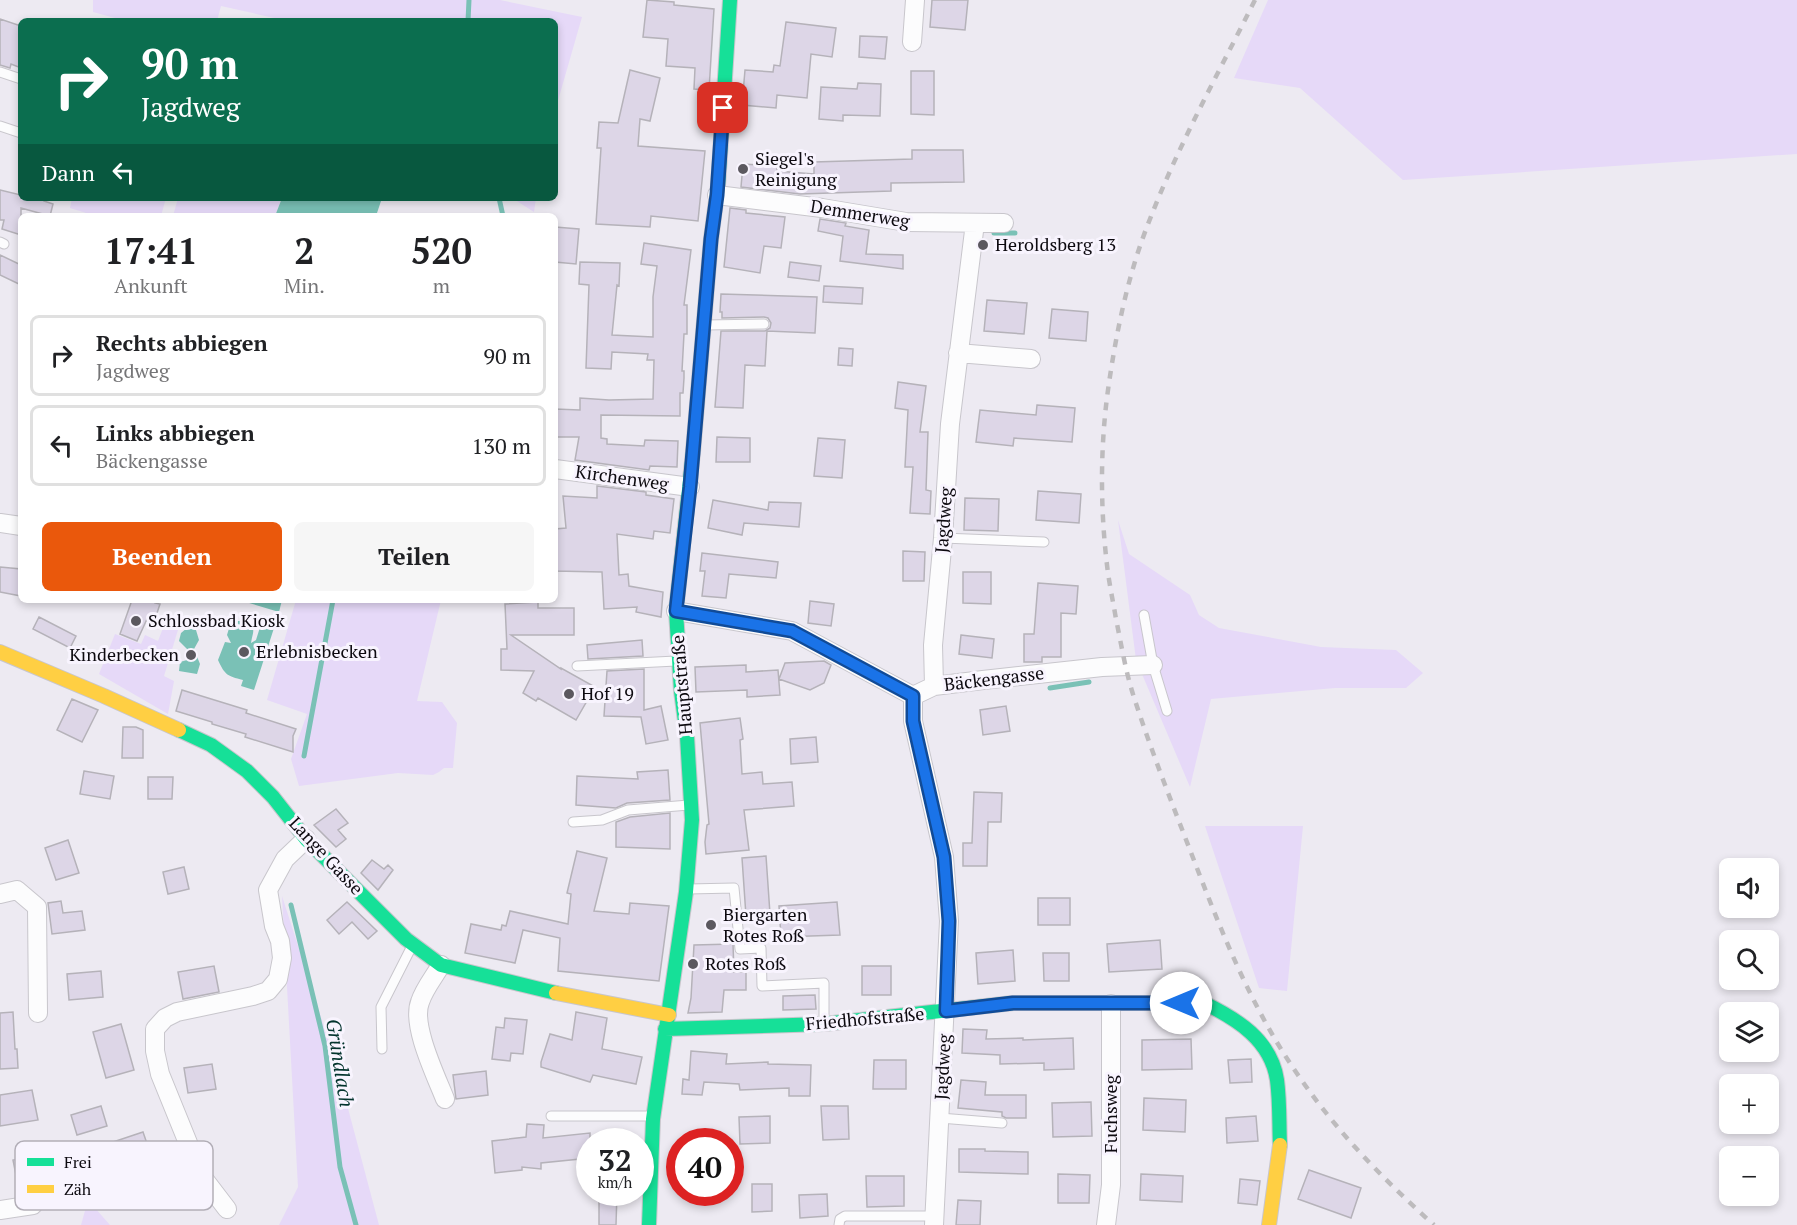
<!DOCTYPE html>
<html lang="de">
<head>
<meta charset="utf-8">
<style>
	:root { --surface:#fff; --page:#f6f6f6; --text:#202124; --muted:#757577; --line:#e0e0e0; --accent:#ea580c }
	body { margin:0; font-family:"PT Serif",serif; background:var(--page); color:var(--text); height:100vh; display:flex; flex-direction:column; font-size:22px; white-space:nowrap }
	* { box-sizing:border-box; margin:0 }
	p { font-size:20px; color:var(--muted) }
	.icon { flex:none; width:33px; height:33px; fill:none; stroke:currentColor; stroke-width:2; stroke-linecap:round; stroke-linejoin:round }
	.map { position:relative; flex:1; overflow:hidden }
	.drawer { position:absolute; left:18px; top:213px; width:540px; height:390px; display:flex; flex-direction:column; background:var(--surface); border-radius:9px; box-shadow:0 3px 9px #0003 }
	.drawer>* { flex:none }
	.hud { position:absolute; left:18px; top:18px; width:540px; height:183px; border-radius:9px; box-shadow:0 3px 9px #0003; background:#0b6e4f; color:#fff; overflow:hidden }
	.controls { position:absolute; left:1719px; top:858px; display:grid; gap:12px }
	.controls a { display:grid; place-items:center; width:60px; height:60px; border-radius:9px; background:var(--surface); box-shadow:0 3px 9px #0003; font-size:30px }
	.speed { position:absolute; left:576px; top:1128px; display:flex; gap:12px; font-size:30px; font-weight:700; text-align:center }
	.speed>* { display:grid; place-content:center; width:78px; height:78px; border-radius:50%; background:var(--surface); box-shadow:0 3px 9px #0003; line-height:1 }
	.speed small { font-size:15px; font-weight:400 }
	.speed .limit { border:9px solid #d22; background:#fff; color:#111 }
	.pin { position:absolute; display:grid; place-items:center; width:51px; height:51px; color:#fff; margin:-26px; border-radius:12px; box-shadow:0 3px 9px #0006 }
	.me { position:absolute; width:66px; margin:-33px; rotate:270deg; stroke-linejoin:round; filter:drop-shadow(0 0 4px #0008) }
	.turn { display:flex; align-items:center; gap:21px; height:126px; padding:0 24px; font-size:27px }
	.turn .icon { width:78px; height:78px; stroke-width:2.5 }
	.turn b { display:block; font-size:42px; line-height:51px }
	.then { display:flex; align-items:center; height:57px; padding:0 24px; background:#0003; gap:12px; font-size:22px }
	.eta { display:flex; justify-content:space-evenly; align-items:center; height:102px; text-align:center }
	.eta b { font-size:36px; font-weight:700; line-height:42px }
	.cta { display:flex; gap:12px; margin-top:auto; padding:12px 24px }
	.cta a { flex:1; height:69px; border-radius:9px; background:var(--accent); color:#fff; font-size:24px; font-weight:700; line-height:69px; text-align:center }
	.cta a+a { background:var(--page); color:var(--text) }
	ul { padding:0; list-style:none }
	li { display:flex; align-items:center; gap:18px; height:81px; margin:0 12px 9px; padding:0 12px; border:3px solid var(--line); border-radius:9px }
	li div { flex:1 }
	li b { display:block; font-size:22px }
	li em { font-style:normal }
	.map>svg:first-child { display:block }
</style>
</head>
<body>
<div class="map">
<svg width="1797" height="1225" viewBox="0 0 1797 1225">
	<rect width="100%" height="100%" fill="#edeaf2"/>
	<path fill="#e6d9f8" d="M93,0H500L582,17L555,111V21H288L221,6L217,21H126L93,12Z
		M1268,0H1797V154L1403,180L1300,88L1234,78Z
		M72,198H166L161,216H96L70,208Z
		M178,198H282L275,216H173Z
		M512,198H536L534,212Z
		M1118,520L1129,554L1190,595L1199,615L1219,628L1321,647L1396,650L1423,673L1406,688H1335L1211,699L1190,787L1136,660Z
		M296,600H441L417,701L442,702L457,723L453,768H444L439,772L433,775L398,773L299,786L291,759L307,714L267,700Z
		M168,615L181,620L164,676L174,681L168,714L99,674L115,634L141,644L145,635L158,641Z
		M1205,826H1303L1287,991L1259,988Z
		M282,896L337,1067L379,1225H279L298,1187Z
		M88,1200L110,1225H81Z"/>
	<path fill="#7ac1b6" d="M282,198H382L376,216H275Z
		M239,600H282L279,612Z
		M245,621C257,628 253,631 251,643L256,640L261,624L274,628L254,690L241,686L243,680C227,676 225,675 218,660L225,642L231,643L227,635L230,625L238,621Z
		M187,628L196,630L199,640L194,649L200,664L197,674L179,671L180,662L187,660V649L179,641L181,633Z"/>
	<g fill="none" stroke-linecap="round" stroke-linejoin="round">
		<path stroke="#7ac1b6" stroke-width="5" d="M468,21L469,0
			M499,198L503,216
			M994,233H1015
			M1050,688L1089,682
			M304,756L333,600
			M291,905L325,1046L340,1167L356,1225"/>
	</g>
	<path fill="#ddd6e7" stroke="#b5b2b9" stroke-width="1.5" d="M647,0L674,2V5L714,9L709,90L694,89L695,68L666,66L668,39L643,37Z
		M932,0H968L965,30L930,27Z
		M0,19L21,26V68L11,64L10,68L0,65Z
		M786,22L836,28L832,57L811,54L807,98L777,95L776,108L742,105L745,70L773,72L774,65L780,66Z
		M860,36L887,37L885,59L859,57Z
		M630,70L660,78L650,121L640,119L638,146L705,151L698,221L651,216L650,227L596,224L601,148H597L599,122L618,123Z
		M911,71H934V115L911,114Z
		M858,83L881,84L880,116L843,115V121L819,119L821,87L857,89Z
		M912,150H963L964,182L891,183V191L800,194L741,187L743,164L777,166V171L814,174V162L912,159Z
		M0,190L21,195V198H45L44,201L53,204L50,216L21,208V235L2,229L4,220H0Z
		M730,208L746,210V213L785,217L781,248L764,246L760,273L724,267Z
		M820,219L846,223L845,226L869,230L866,254L903,255V269L840,261L843,236L818,231Z
		M555,227L579,229L576,264L555,262Z
		M644,243L691,250L684,305H687V334H684L682,371H684V378L683,393H680V416L601,415V438L607,439V444L644,446L645,440L678,441L677,467L650,466L649,470L575,460L579,437H555V409L580,410V398L609,400L653,399L654,360H647L648,354L612,352L611,369L586,368L589,285L579,284L580,262L620,263L619,286L617,285L612,335L653,337V297L657,266L641,264Z
		M0,255L21,265V285L0,275Z
		M790,262L821,266L819,281L788,277Z
		M824,286L863,288L862,304L823,302Z
		M721,294L817,297L815,333L767,331L765,366L745,365L743,408L715,407L721,331H765L770,328L771,323L768,318L764,317L722,318V312H720Z
		M987,300L1027,303L1024,334L984,331Z
		M1052,309L1088,312L1086,341L1049,338Z
		M839,348L853,349L852,366L838,365Z
		M898,382L926,386L920,432H928L926,490L931,491L930,514L910,513L913,467H905L908,410L895,408Z
		M1037,405L1075,408L1072,442L1014,438L1013,446L976,442L980,410L1036,415Z
		M717,437L750,438V462H716Z
		M818,438L845,440L842,478L814,476Z
		M597,486L646,492V495L674,499L670,533L654,531L653,539L617,534L619,575L628,574L629,586L663,592L661,617L636,612L637,607L604,609L602,572L555,571V529L566,528L563,496L597,498Z
		M1038,491L1081,494L1079,523L1036,520Z
		M965,498L999,499L998,531L964,530Z
		M713,500L768,510L769,502L801,503L799,527L744,523L742,535L708,528Z
		M903,551L925,552L924,581H903Z
		M702,553L778,562L776,578L729,574L726,598L702,596L705,571H700Z
		M0,567L21,569V596L0,592Z
		M963,572H991V604L963,603Z
		M1038,583L1078,586L1076,614L1061,613V657H1042V662H1024V634H1034Z
		M132,600H156L155,603L160,604L154,622L147,619L137,641L120,634Z
		M810,601L834,604L831,626L808,623Z
		M538,602V608H574V635H511L561,669V668L595,687L576,720L538,698L536,701L523,693L534,671L501,670V649H507L505,604Z
		M39,617L76,636L70,648L33,629Z
		M961,635L994,639L992,658L959,654Z
		M642,640L643,656L588,659L587,645Z
		M824,661L831,665L824,683L810,690L779,679L785,663Z
		M746,665V672L778,670L780,695L747,697V690L696,692L695,667Z
		M644,669V710L661,706L668,740L646,744L641,717L604,716L607,671Z
		M182,690L247,710L246,713L296,729L293,736V752L245,737L246,734L212,724V722L176,711Z
		M72,699L98,710L82,742L57,730Z
		M1006,706L1010,731L983,735L980,710Z
		M740,718L743,739L740,740L742,774L762,772L763,784L792,782L794,806L744,810L749,850L706,854L705,842L707,825L709,824L700,723Z
		M123,727H136L143,730V758H122Z
		M816,737L818,762L791,764L790,739Z
		M668,770L670,800L627,803L616,808L576,805L577,776L638,779L637,772Z
		M84,771L114,776L110,799L80,794Z
		M148,777H173L172,799H148Z
		M974,792L1002,793L1001,822H988L987,866H963V843H972Z
		M336,809L348,823L338,830L346,839L336,847L314,825Z
		M670,813V849L616,847V822L630,817Z
		M68,840L79,873L56,880L45,848Z
		M577,851L607,858L594,911L629,914L630,903L669,906L659,981L558,971L560,938L523,930L515,963L465,953L471,924L501,930L502,925L506,926L510,911L568,924L571,894L567,893Z
		M766,856L770,914L746,916L742,858Z
		M372,860L384,869L388,865L393,870L378,890L361,873Z
		M184,867L189,889L168,894L163,872Z
		M1038,898H1070V925H1038Z
		M61,901L63,913L82,911L85,930L52,934L48,903Z
		M347,902L377,931L368,939L352,922L339,934L327,920Z
		M837,902L840,935L781,937L779,906Z
		M1160,940L1162,969L1109,972L1107,944Z
		M733,944L734,972H746V990H724L722,1012L688,1013L691,998L694,945Z
		M1013,950L1015,981L978,984L976,953Z
		M1043,953H1069V981H1044Z
		M214,966L219,992L183,999L178,972Z
		M862,966H891V995H862Z
		M101,971L103,997L69,1000L67,974Z
		M815,995L816,1009L783,1010V996Z
		M13,1012L15,1049H17L18,1068L0,1069V1013Z
		M576,1012L607,1018L602,1049L642,1057L636,1084L593,1075L590,1082L541,1067V1062L550,1034L572,1040Z
		M505,1018L527,1020L523,1054L511,1053L510,1061L492,1059L496,1027L504,1028Z
		M121,1024L134,1070L106,1078L93,1032Z
		M963,1029L987,1030L986,1039L1023,1038V1040L1073,1038L1074,1069L1044,1070V1063L1000,1064V1055L962,1053Z
		M1191,1039L1192,1069L1142,1070V1040Z
		M691,1051L727,1054L726,1064L768,1062V1064L811,1065L810,1096H789V1088L740,1090L739,1084L704,1082L702,1095L682,1094L683,1079L689,1080Z
		M1251,1059L1252,1082L1230,1083L1228,1060Z
		M874,1060H906V1089H873Z
		M212,1064L216,1089L188,1093L184,1068Z
		M486,1071L488,1095L456,1099L453,1075Z
		M961,1080L986,1082L985,1095H1026V1118H1006L1002,1116V1112L958,1108Z
		M32,1090L38,1120L0,1126V1095Z
		M1144,1098L1186,1100L1185,1132L1143,1130Z
		M1091,1102L1092,1136L1053,1137L1052,1103Z
		M101,1106L107,1126L77,1135L71,1115Z
		M821,1106H848L849,1139L823,1140Z
		M770,1116V1143L740,1144L739,1117Z
		M1256,1116L1258,1141L1227,1143L1226,1118Z
		M527,1124L544,1125L543,1138L590,1133V1158L541,1163V1169L522,1167V1170L495,1173L492,1141L526,1137Z
		M143,1132L152,1158L119,1170L110,1143Z
		M959,1149H985V1151L1028,1152V1174L959,1172Z
		M55,1152L61,1181L19,1190L13,1160Z
		M1309,1170L1361,1188L1351,1218L1298,1199Z
		M1058,1174L1090,1175L1089,1203H1058Z
		M1141,1174L1183,1176L1182,1202L1140,1200Z
		M866,1176H904V1206L867,1207Z
		M1240,1179L1260,1181L1257,1205L1238,1203Z
		M752,1184H772V1211L752,1212Z
		M599,1192H617L616,1225H599Z
		M827,1194L828,1216L800,1218L799,1195Z
		M958,1200L981,1201L980,1225H956Z"/>
	<g fill="none" stroke-linecap="round" stroke-linejoin="round">
		<defs>
			<path id="lane" d="M0,72L21,79
				M0,126L21,133
				M0,242L4,244
				M706,325L764,324
				M943,538L1044,542
				M1144,615L1153,665L1167,711
				M577,666L676,661
				M573,822L602,820L628,810L689,805
				M688,889L734,888L740,949L761,948L762,986L824,983V1023
				M382,1049L381,1007L412,946
				M551,1116H651
				M940,1118L1002,1123
				M839,1225L840,1219L845,1216H935"/>
			<path id="street" d="M912,42L915,0
				M717,195L822,208L906,222L1004,223
				M958,353L1031,359
				M555,469L690,487
				M0,523L21,526
				M676,611L792,631L913,696L934,686L983,680L1102,667L1153,665
				M934,686L933,645L943,538L950,424L975,223
				M913,696V721L944,857L949,921L934,1225
				M0,894L17,890L37,907L38,1013
				M441,965C434,977 424,989 420,1002C411,1025 436,1076 445,1099
				M227,1209L201,1175L160,1074L155,1051V1029L165,1018L177,1012L253,996L268,991L278,979L282,958L280,941L274,926L268,890L285,859L306,839
				M0,1210L33,1205
				M1106,1225L1111,1185V1004"/>
			<path id="fast" d="M718,186L730,0
				M179,730L211,745L247,771L273,797L306,839L406,939L441,965L556,993
				M665,1029L824,1024L1013,1003H1204C1237,1019 1271,1040 1277,1080C1280,1102 1279,1124 1280,1145
				M649,1225L653,1119L686,892L692,820L687,736L681,691L676,611L693,452"/>
			<path id="slow" d="M693,452L711,239L718,186
				M0,652L104,696L179,730
				M556,993L669,1015
				M1269,1225L1280,1145"/>
		</defs>
		<use href="#lane" stroke="#c8c6cc" stroke-width="11"/>
		<use href="#street" stroke="#c8c6cc" stroke-width="20"/>
		<use href="#fast" stroke="#c8c6cc" stroke-width="16"/>
		<use href="#slow" stroke="#c8c6cc" stroke-width="16"/>
		<use href="#lane" stroke="#fcfcfd" stroke-width="9"/>
		<use href="#street" stroke="#fcfcfd" stroke-width="18"/>
		<use href="#fast" stroke="#16e098" stroke-width="14"/>
		<use href="#slow" stroke="#ffcf43" stroke-width="14"/>
		<path stroke="#bdbbbd" stroke-width="4.5" stroke-dasharray="8 8" stroke-linecap="butt" d="M1255,0C1219,72 1179,144 1150,219C1129,271 1117,328 1109,383C1100,443 1100,506 1107,565C1109,583 1113,601 1116,619C1121,643 1125,668 1132,691C1149,745 1170,798 1190,850C1220,928 1250,1006 1298,1075C1337,1132 1383,1179 1434,1225"/>
	</g>
	<g fill="none" stroke-linecap="round" stroke-linejoin="round">
		<defs>
			<path id="route" d="M723,108L717,195L711,239L690,487L676,611L792,631L913,696V721L944,857L949,921L946,1011L1013,1003H1181"/>
		</defs>
		<use href="#route" stroke="#114b97" stroke-width="15"/>
		<use href="#route" stroke="#1a73e8" stroke-width="10"/>
	</g>
	<g fill="#5b585f" stroke="#f8f4fe" stroke-width="2">
		<circle cx="743" cy="169" r="6"/>
		<circle cx="983" cy="245" r="6"/>
		<circle cx="136" cy="621" r="6"/>
		<circle cx="244" cy="652" r="6"/>
		<circle cx="191" cy="655" r="6"/>
		<circle cx="569" cy="694" r="6"/>
		<circle cx="711" cy="925" r="6"/>
		<circle cx="693" cy="964" r="6"/>
	</g>
	<g text-anchor="middle" stroke-width="6" stroke-linejoin="round" paint-order="stroke">
		<g font-size="18" fill="#0d0a10" stroke="#f8f4fe" text-anchor="start">
			<text x="755" y="165">Siegel's<tspan x="755" dy="21">Reinigung</tspan></text>
			<text x="995" y="251">Heroldsberg 13</text>
			<text x="148" y="627">Schlossbad Kiosk</text>
			<text x="256" y="658">Erlebnisbecken</text>
			<text x="179" y="661" text-anchor="end">Kinderbecken</text>
			<text x="581" y="700">Hof 19</text>
			<text x="723" y="921">Biergarten<tspan x="723" dy="21">Rotes Roß</tspan></text>
			<text x="705" y="970">Rotes Roß</text>
		</g>
		<g font-size="18" fill="#0d0a10" stroke="#f8f4fe">
			<text transform="translate(860 214) rotate(9)" y="6">Demmerweg</text>
			<text transform="translate(622 478) rotate(8)" y="6">Kirchenweg</text>
			<text transform="translate(944 520) rotate(-86)" y="6">Jagdweg</text>
			<text transform="translate(994 679) rotate(-7)" y="6">Bäckengasse</text>
			<text transform="translate(682 685) rotate(-95)" y="6">Hauptstraße</text>
			<text transform="translate(326 856) rotate(47)" y="6">Lange Gasse</text>
			<text transform="translate(865 1019) rotate(-5)" y="6">Friedhofstraße</text>
			<text transform="translate(943 1067) rotate(-87)" y="6">Jagdweg</text>
			<text transform="translate(1111 1114) rotate(-90)" y="6">Fuchsweg</text>
		</g>
		<g font-size="20" font-style="italic" fill="#03342d" stroke="#f8f4fe">
			<text transform="translate(340 1063) rotate(81)" y="7">Gründlach</text>
		</g>
	</g>
	<rect x="15" y="1141" width="198" height="69" rx="9" fill="#f8f4fe" stroke="#b2aeb7" stroke-width="1.5"/>
	<rect x="27" y="1158" width="27" height="8" fill="#16e098"/>
	<rect x="27" y="1185" width="27" height="8" fill="#ffcf43"/>
	<g font-size="16" fill="#0d0a10">
		<text x="64" y="1168">Frei</text>
		<text x="64" y="1195">Zäh</text>
	</g>
</svg>
<div class="controls">
<a><svg class="icon" aria-label="sound" viewBox="0 0 24 24"><path d="M4 9h4l5-4v14l-5-4H4zM17 9q2 3 0 6"/></svg></a>
<a><svg class="icon" aria-label="search" viewBox="0 0 24 24"><circle cx="10" cy="10" r="6"/><path d="M15 15l6 6"/></svg></a>
<a><svg class="icon" aria-label="layers" viewBox="0 0 24 24"><path d="M12 4l9 5-9 5-9-5zM3 14l9 5 9-5"/></svg></a>
<a>+</a>
<a>−</a>
</div>
<div class="speed"><div>32<small>km/h</small></div><div class="limit">40</div></div>
<div class="pin" style="left:723px;top:108px;background:#d93025"><svg class="icon" aria-label="arrive" viewBox="0 0 24 24"><path d="M6 21V4h12l-3 4 3 4H6"/></svg></div>
<svg class="me" style="left:1181px;top:1003px" viewBox="-20 -20 40 40"><circle r="19" fill="#fff"/><path d="M0-13L10 11 0 6-10 11z" fill="#1a73e8"/></svg>
<div class="hud">
<div class="turn"><svg class="icon" aria-label="right" viewBox="0 0 24 24"><path d="M7 20v-9h11M14 6l5 5-5 5"/></svg><div><b>90 m</b>Jagdweg</div></div>
<div class="then">Dann<svg class="icon" aria-label="left" viewBox="0 0 24 24"><path d="M17 20v-9H6M10 6l-5 5 5 5"/></svg></div>
</div>
<section class="drawer">
<div class="eta">
<div><b>17:41</b><p>Ankunft</p></div>
<div><b>2</b><p>Min.</p></div>
<div><b>520</b><p>m</p></div>
</div>
<ul>
<li><svg class="icon" aria-label="right" viewBox="0 0 24 24"><path d="M7 20v-9h11M14 6l5 5-5 5"/></svg><div><b>Rechts abbiegen</b><p>Jagdweg</p></div><em>90 m</em></li>
<li><svg class="icon" aria-label="left" viewBox="0 0 24 24"><path d="M17 20v-9H6M10 6l-5 5 5 5"/></svg><div><b>Links abbiegen</b><p>Bäckengasse</p></div><em>130 m</em></li>
</ul>
<div class="cta"><a>Beenden</a><a>Teilen</a></div>
</section>
</div>
</body>
</html>
